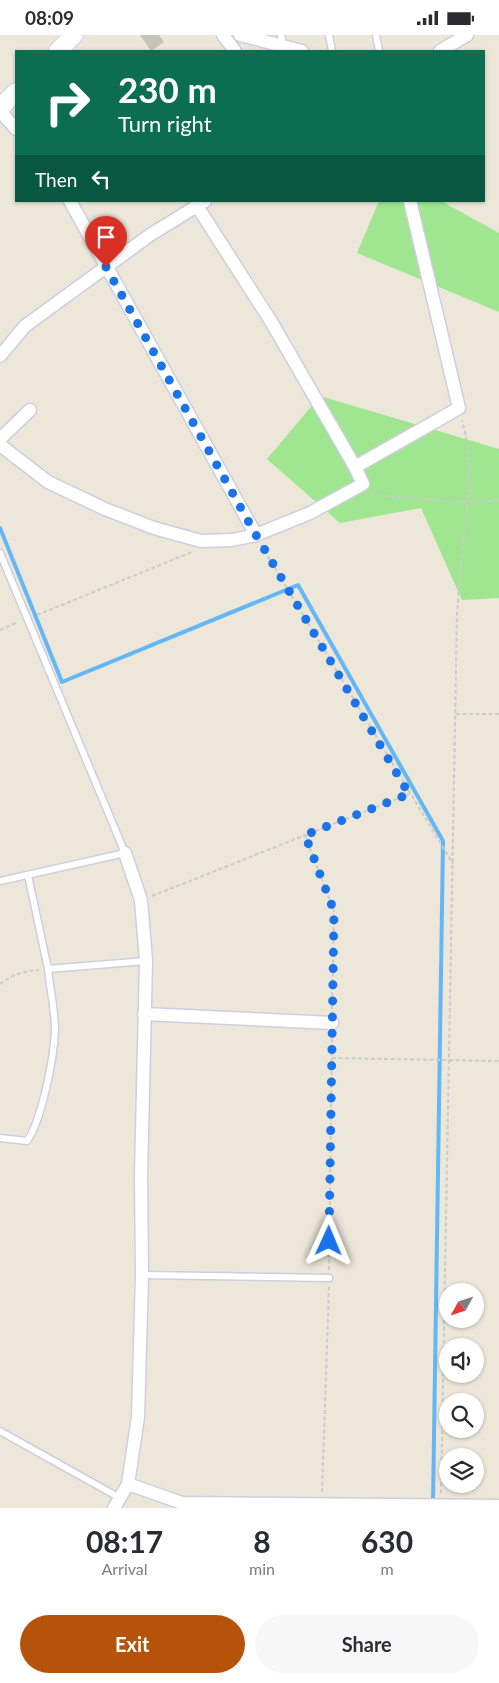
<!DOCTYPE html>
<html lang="en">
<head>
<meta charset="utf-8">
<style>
	:root { --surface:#fff; --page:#f7f7f7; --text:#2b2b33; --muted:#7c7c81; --accent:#b45309 }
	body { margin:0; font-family:Lato,sans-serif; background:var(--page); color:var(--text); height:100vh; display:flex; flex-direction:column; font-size:19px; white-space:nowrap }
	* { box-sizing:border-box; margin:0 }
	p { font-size:16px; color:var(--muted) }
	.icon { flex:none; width:28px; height:28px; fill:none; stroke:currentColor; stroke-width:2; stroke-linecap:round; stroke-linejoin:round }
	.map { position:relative; height:1473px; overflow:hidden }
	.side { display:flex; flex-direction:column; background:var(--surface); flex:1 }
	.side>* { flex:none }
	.hud { position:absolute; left:15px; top:15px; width:470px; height:152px; border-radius:0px; box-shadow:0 1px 4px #0004; background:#0b6e4f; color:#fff; overflow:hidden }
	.needle { width:32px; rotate:230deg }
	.tools { position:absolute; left:439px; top:1248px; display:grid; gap:10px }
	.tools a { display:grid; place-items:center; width:45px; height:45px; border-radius:50%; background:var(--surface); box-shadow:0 1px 4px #0004; font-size:25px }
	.pin { position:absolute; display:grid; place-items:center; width:42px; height:42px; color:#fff; margin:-51px -21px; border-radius:50% 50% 50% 0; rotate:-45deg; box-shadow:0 0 5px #0007 }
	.pin .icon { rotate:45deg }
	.me { position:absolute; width:55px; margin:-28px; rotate:1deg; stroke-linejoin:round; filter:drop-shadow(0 0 4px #0008) }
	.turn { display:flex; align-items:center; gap:18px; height:105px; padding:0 20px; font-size:22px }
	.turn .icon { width:65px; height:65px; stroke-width:2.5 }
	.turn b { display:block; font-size:35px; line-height:42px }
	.then { display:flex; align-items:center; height:48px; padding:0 20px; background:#0003; gap:10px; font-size:19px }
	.eta { display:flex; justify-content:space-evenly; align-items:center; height:85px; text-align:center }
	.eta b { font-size:30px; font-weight:700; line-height:35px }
	.button { display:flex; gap:10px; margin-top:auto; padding:10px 20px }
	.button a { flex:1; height:58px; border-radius:30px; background:var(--accent); color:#fff; font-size:20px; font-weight:700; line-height:58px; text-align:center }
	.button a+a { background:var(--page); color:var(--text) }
	.status { display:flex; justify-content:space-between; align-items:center; height:35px; padding:0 25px; background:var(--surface); direction:ltr }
	.status svg { height:14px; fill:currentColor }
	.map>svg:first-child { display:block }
</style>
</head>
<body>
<div class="status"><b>08:09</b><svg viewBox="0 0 49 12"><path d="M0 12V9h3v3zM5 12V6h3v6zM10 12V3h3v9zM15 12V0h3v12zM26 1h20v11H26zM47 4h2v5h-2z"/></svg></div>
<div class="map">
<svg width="499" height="1473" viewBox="0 0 499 1473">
	<rect width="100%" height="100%" fill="#ece7d9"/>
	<path fill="#a0e691" d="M379,166H441L499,198V277L357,218Z
		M320,361L499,414V563L462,565L421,473L340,488L267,424Z"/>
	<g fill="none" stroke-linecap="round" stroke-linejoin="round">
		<path stroke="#65b6f5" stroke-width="4" d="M0,493L62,647L298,550L443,806L433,1468"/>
	</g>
	<path fill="#c7c3b9" d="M140,0H159L164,7L151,16Z"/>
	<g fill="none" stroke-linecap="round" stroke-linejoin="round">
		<defs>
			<path id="lane" d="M281,0L283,10
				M329,0L332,16
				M376,0L379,16
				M0,518L125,818L0,846
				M28,840L48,934
				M0,1103L27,1106C42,1085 54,1022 55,995C55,976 50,954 48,934L146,926
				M142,1240L329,1243
				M0,1396L120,1463"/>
			<path id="street" d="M223,0L235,16
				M240,0L302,16
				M440,16L467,0
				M0,76L16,94
				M70,166L256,500
				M0,321L25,291L150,200L205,166
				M0,404L30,375
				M0,410L48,447L105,474L154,493L201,506L232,505L256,500L310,478L363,449L355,432L272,288L197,171
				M355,432L459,373L410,166
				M144,979L332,988
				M128,1449L182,1468L499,1471
				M114,1473L128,1449L138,1382L142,1240L141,1141L146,926L141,865L125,818"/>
			<path id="secondary" d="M58,16L74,0
				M0,73L16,57"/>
		</defs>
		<use href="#lane" stroke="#cecee2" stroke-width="9"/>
		<use href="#street" stroke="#cecee2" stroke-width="15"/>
		<use href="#secondary" stroke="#cecee2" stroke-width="20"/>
		<path stroke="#cbcbcb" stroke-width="2" stroke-dasharray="4 2.5" stroke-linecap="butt" d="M372,458L375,460C398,462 483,471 499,464
			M261,510L453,829
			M37,580L192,517
			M0,595L18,587
			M456,679H499
			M305,800L334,876L332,975
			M152,861L409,759
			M0,949C12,940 24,936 39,935
			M332,1023L499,1026
			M329,1235L332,1000
			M322,1457L329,1252
			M441,1458L457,579C459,557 459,535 462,514C469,464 475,434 462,385"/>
		<use href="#lane" stroke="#fff" stroke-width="6"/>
		<use href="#street" stroke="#fff" stroke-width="12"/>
		<use href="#secondary" stroke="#fff" stroke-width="18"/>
	</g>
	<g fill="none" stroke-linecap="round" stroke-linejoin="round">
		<path stroke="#1a73e8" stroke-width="9" stroke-dasharray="0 16.2" d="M106,232L256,500L409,759L305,800L334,876L329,1206"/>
	</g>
</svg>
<div class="tools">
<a><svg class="needle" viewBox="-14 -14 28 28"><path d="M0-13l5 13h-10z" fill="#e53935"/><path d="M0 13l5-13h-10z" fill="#7c7c81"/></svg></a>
<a><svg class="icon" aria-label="sound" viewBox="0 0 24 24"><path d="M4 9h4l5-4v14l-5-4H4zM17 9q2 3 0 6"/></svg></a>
<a><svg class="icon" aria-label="search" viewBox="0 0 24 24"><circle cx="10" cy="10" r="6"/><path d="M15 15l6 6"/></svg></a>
<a><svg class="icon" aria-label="layers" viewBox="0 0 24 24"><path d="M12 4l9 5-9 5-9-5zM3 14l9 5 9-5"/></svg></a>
</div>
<div class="pin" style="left:106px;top:232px;background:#d93025"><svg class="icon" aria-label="arrive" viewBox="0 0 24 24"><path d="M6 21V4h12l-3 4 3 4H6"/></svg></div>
<svg class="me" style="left:329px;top:1206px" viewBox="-20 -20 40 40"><path d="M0-17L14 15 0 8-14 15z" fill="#1a73e8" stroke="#fff" stroke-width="4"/></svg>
<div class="hud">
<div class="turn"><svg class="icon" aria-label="right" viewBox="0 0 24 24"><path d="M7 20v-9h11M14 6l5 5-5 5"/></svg><div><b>230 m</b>Turn right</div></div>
<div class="then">Then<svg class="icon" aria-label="left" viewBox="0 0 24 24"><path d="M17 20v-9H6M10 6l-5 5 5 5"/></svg></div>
</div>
</div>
<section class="side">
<div class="eta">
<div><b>08:17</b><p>Arrival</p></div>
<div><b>8</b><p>min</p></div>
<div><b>630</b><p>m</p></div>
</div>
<div class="button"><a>Exit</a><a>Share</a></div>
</section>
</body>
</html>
